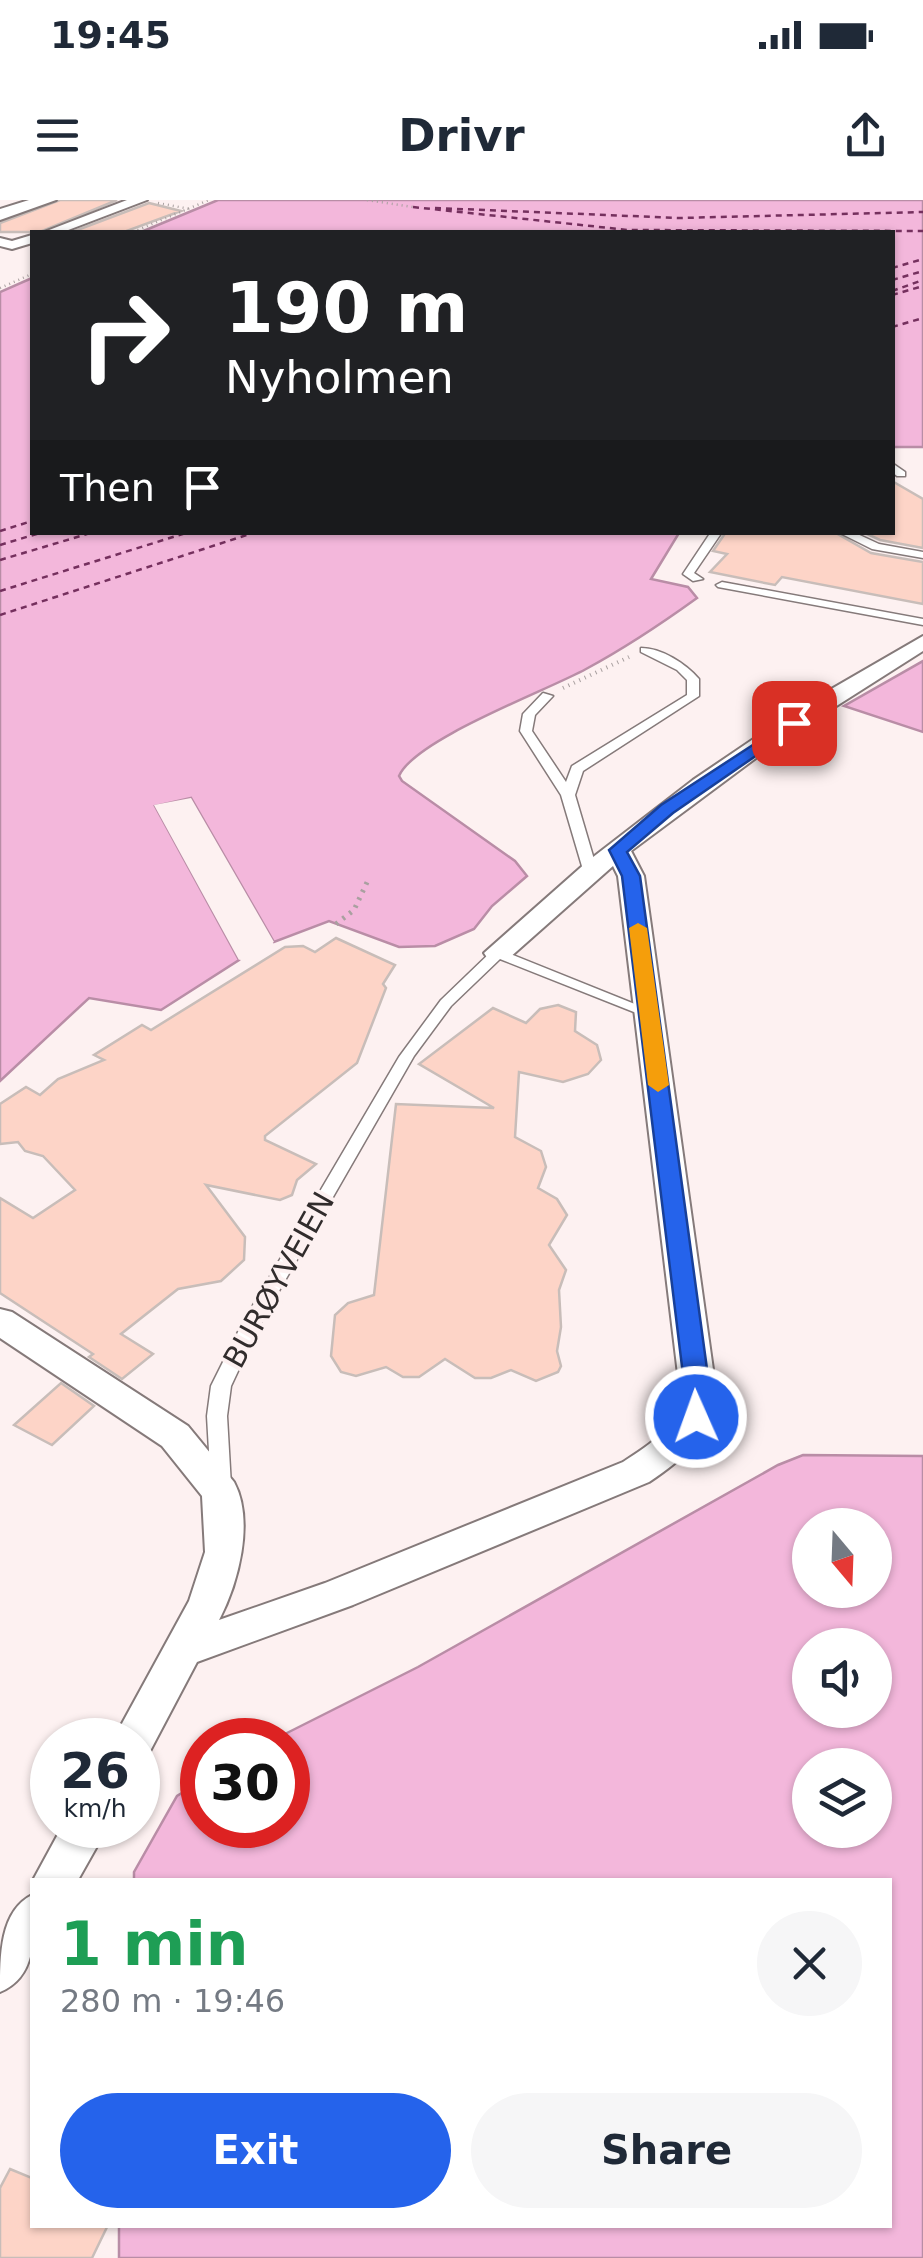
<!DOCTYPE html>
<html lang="en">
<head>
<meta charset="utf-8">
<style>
	:root { --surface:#fff; --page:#f6f6f7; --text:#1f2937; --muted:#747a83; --accent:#2563eb }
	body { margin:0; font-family:"DejaVu Sans",sans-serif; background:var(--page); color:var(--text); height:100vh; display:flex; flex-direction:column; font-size:38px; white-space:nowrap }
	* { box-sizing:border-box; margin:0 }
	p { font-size:32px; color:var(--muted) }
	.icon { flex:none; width:55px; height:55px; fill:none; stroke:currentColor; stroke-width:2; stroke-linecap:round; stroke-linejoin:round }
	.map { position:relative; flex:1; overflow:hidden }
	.drawer { position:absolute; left:30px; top:1678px; width:862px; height:350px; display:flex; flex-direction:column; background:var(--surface); border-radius:0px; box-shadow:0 2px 8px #0004 }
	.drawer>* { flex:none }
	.guide { position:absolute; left:30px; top:30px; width:865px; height:305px; border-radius:0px; box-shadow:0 2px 8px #0004; background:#202124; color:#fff; overflow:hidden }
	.needle { width:65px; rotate:161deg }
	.controls { position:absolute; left:792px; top:1308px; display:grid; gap:20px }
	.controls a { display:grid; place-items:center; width:100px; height:100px; border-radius:50%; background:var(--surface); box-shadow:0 2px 8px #0004; font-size:50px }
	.speed { position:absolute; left:30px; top:1518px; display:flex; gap:20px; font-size:50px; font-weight:700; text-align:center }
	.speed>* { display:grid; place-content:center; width:130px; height:130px; border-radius:50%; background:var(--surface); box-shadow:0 2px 8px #0004; line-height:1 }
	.speed small { font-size:25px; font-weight:400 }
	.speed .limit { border:15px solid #d22; background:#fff; color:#111 }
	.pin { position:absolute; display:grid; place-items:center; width:85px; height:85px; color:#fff; margin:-42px; border-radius:20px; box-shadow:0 5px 15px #0006 }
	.me { position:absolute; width:110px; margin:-55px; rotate:358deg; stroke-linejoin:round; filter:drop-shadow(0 0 8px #0008) }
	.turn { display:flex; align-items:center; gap:35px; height:210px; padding:0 30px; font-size:45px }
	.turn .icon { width:130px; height:130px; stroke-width:2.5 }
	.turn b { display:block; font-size:70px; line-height:85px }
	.then { display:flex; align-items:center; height:95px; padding:0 30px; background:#0003; gap:20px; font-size:38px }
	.round { display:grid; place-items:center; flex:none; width:105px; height:105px; border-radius:52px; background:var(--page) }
	.overview { display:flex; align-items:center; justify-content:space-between; height:170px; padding:0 30px }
	h1 { font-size:60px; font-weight:700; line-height:75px; color:#1e9e55 }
	.button { display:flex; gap:20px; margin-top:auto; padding:20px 30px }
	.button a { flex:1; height:115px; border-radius:60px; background:var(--accent); color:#fff; font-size:40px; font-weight:700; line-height:115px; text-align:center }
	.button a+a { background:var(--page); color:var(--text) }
	.status { display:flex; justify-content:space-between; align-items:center; height:70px; padding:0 50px; background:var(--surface); direction:ltr }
	.status svg { height:28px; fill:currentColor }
	header { display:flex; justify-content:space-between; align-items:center; height:130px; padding:0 30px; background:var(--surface); font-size:45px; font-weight:700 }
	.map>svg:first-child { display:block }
</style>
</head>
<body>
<div class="status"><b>19:45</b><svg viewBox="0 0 49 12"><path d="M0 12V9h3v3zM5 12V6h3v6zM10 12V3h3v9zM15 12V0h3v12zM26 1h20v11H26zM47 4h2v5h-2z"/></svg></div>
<header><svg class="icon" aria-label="menu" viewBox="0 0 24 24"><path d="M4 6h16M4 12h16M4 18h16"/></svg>Drivr<svg class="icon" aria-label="share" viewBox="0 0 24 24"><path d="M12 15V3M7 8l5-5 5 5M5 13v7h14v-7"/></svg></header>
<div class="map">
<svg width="923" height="2058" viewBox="0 0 923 2058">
	<rect width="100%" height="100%" fill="#fdf1f1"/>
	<path fill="#f3b7db" stroke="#b98da6" stroke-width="2.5" fill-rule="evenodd" d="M218,0H923V247H893L892,32H141Z
		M32,78V332L679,333L651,379L688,387L697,398C661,424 625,448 586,469C546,491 415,539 399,576L402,581L515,661L527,676L492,706L474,729L435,746L399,747L329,721L274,742L191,598L155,606L239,760L161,810L89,798L0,881V92Z
		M923,461V532L844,506Z
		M803,1255L923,1256V2058H119V2025H890V1680H134V1672L177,1596L202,1581V1625H288V1540H273L418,1467L778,1265ZM810,1325H875V1390H810ZM810,1445H875V1510H810ZM810,1565H875V1630H810Z"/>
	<path fill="#fdf1f1" d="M191,598L274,742L269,744L189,603L162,609L243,758L239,760L154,605Z"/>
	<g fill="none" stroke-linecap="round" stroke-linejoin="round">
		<path stroke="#75305e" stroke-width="2.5" stroke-dasharray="6 5" stroke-linecap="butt" d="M413,7L628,30L923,31
			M435,8L679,18L923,12
			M892,68L923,59
			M892,80L923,71
			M892,91L923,80
			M892,95L923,86
			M892,127L923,118
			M0,331L32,321
			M0,345L43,332
			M0,360L94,332
			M0,391L189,332
			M0,415L256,332"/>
	</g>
	<path fill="#fdd4c7" stroke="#c8bdb9" stroke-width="2.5" d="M60,0H117L40,32H0V23Z
		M149,3L181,11L124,32H72Z
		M892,281L923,299V348L880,340L863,332H892Z
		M726,332H834L871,353L923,362V404L782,377L775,385L710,372L727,354L713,351Z
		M336,738L395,765L383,784L386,788L357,863L265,936V940L316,964L297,980L292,995L280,1000L206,985L245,1037L244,1060L221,1081L178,1089L121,1134L153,1154L122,1179L89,1157L93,1154L0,1093V998L33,1018L75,990L43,956L25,951L18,942L0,944V904L26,887L40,895L58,879L104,860L94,855L142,825L151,830L285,747L303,746L315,752Z
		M558,805L576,812L575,831L597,845L601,860L588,874L563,882L519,872L515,937L541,951L546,967L538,988L557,999L567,1015L549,1045L566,1070L559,1090L561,1127L557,1151L561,1166L558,1172L536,1181L511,1170L491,1178H475L445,1159L419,1177H403L386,1167L356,1176L341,1172L331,1156L335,1115L348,1103L374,1095L396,904L494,908L419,864L493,808L526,823L540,809Z
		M61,1183L94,1206L52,1245L14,1225Z
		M10,1969L32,1978V2025H108L92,2058H0V1988Z"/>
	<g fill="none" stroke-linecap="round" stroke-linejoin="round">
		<defs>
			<path id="service" d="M892,263L905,272V276H897L892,272Z
				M711,332H722L694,373L703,379L693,381L683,374Z
				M838,332H853L879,344L923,352V358L872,349Z
				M722,382L923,419V425L718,387L716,385Z
				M641,448C662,448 686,464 699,479V496L583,571L575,595L598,673L591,677L584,673L561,595L520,531L523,514L543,493L553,496L535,515L532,531L566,582L572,566L687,495V480L677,470L641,452Z
				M498,749L657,813L654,816H644L500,759L451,806L414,856L260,1124L231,1186L227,1216L231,1286L228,1291L221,1294L214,1291L211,1286L207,1216L211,1186L242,1124L399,857L441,800L493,750Z"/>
			<path id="minor" d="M127,0H147L63,32H44Z
				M32,35V43L12,49L0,46V38L12,41Z
				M923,436V451L764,552L631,651L644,676L716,1191C710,1236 685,1258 649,1282L353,1405L197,1462L149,1553L138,1557V1540H113L189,1401L205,1352L202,1296L162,1246L0,1138V1109L12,1112L188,1226L234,1282C255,1321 238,1384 219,1420L325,1383L623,1262C654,1242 675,1229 680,1191L618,676L613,666L508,759H488L484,753L588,661L693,580L802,506Z
				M63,1625H109L78,1680L32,1682Z
				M32,1695C34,1731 39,1776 0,1792C0,1755 0,1711 32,1695Z"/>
			<path id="tertiary" d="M29,0H56L0,20V9Z"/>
		</defs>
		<use href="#service" stroke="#857a7a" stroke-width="3"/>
		<use href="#minor" stroke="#857a7a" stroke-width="4"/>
		<use href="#tertiary" stroke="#857a7a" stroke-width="4"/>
		<path stroke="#a9a0a0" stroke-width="2.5" stroke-dasharray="1 4" stroke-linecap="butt" d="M367,0L413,7
			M158,3L190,9
			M133,32L209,0
			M0,88L32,74"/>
		<path stroke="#a9a0a0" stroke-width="4" stroke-dasharray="1 5" stroke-linecap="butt" d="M563,488L629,457"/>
		<path stroke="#a9a0a0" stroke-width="5" stroke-dasharray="2.5 6" stroke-linecap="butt" d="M336,724L354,710L369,678"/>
		<use href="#service" fill="#fff" fill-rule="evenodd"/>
		<use href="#minor" fill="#fff" fill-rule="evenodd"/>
		<use href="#tertiary" fill="#fff" fill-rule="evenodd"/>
	</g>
	<path fill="#2563eb" stroke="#184099" stroke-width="2.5" d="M794,518L802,523L799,526L673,613L627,652L640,676L710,1191L705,1224H687L684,1217L685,1191L622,676L609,650L661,605Z"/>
	<path fill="#f59e0b" d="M638,723L647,728L669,885L658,892L648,885L629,728Z"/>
	<g text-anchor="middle" stroke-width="8" stroke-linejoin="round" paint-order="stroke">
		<g font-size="30" fill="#312c2c" stroke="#fdf1f1">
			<text transform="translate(279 1080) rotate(-61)" y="10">BURØYVEIEN</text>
		</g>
	</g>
</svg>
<div class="controls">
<a><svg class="needle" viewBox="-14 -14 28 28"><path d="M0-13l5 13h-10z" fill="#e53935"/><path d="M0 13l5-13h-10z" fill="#747a83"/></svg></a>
<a><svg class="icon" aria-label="sound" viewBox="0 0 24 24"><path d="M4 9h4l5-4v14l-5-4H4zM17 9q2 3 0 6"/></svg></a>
<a><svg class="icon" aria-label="layers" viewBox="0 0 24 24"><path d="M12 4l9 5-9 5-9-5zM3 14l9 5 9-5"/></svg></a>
</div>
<div class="speed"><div>26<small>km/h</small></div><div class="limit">30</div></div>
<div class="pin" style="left:794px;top:523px;background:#d93025"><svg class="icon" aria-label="arrive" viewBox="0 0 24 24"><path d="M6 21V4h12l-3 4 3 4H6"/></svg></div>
<svg class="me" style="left:696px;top:1217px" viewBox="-20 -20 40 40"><circle r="17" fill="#2563eb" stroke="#fff" stroke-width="3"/><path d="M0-11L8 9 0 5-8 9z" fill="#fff"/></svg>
<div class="guide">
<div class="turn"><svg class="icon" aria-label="right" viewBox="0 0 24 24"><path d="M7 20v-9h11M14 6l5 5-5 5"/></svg><div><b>190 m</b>Nyholmen</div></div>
<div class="then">Then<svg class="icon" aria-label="arrive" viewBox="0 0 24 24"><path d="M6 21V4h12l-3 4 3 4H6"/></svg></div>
</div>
<section class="drawer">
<div class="overview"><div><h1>1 min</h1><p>280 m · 19:46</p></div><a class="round"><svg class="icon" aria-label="close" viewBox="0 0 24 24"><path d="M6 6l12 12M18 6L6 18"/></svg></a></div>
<div class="button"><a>Exit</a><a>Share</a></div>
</section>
</div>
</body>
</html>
